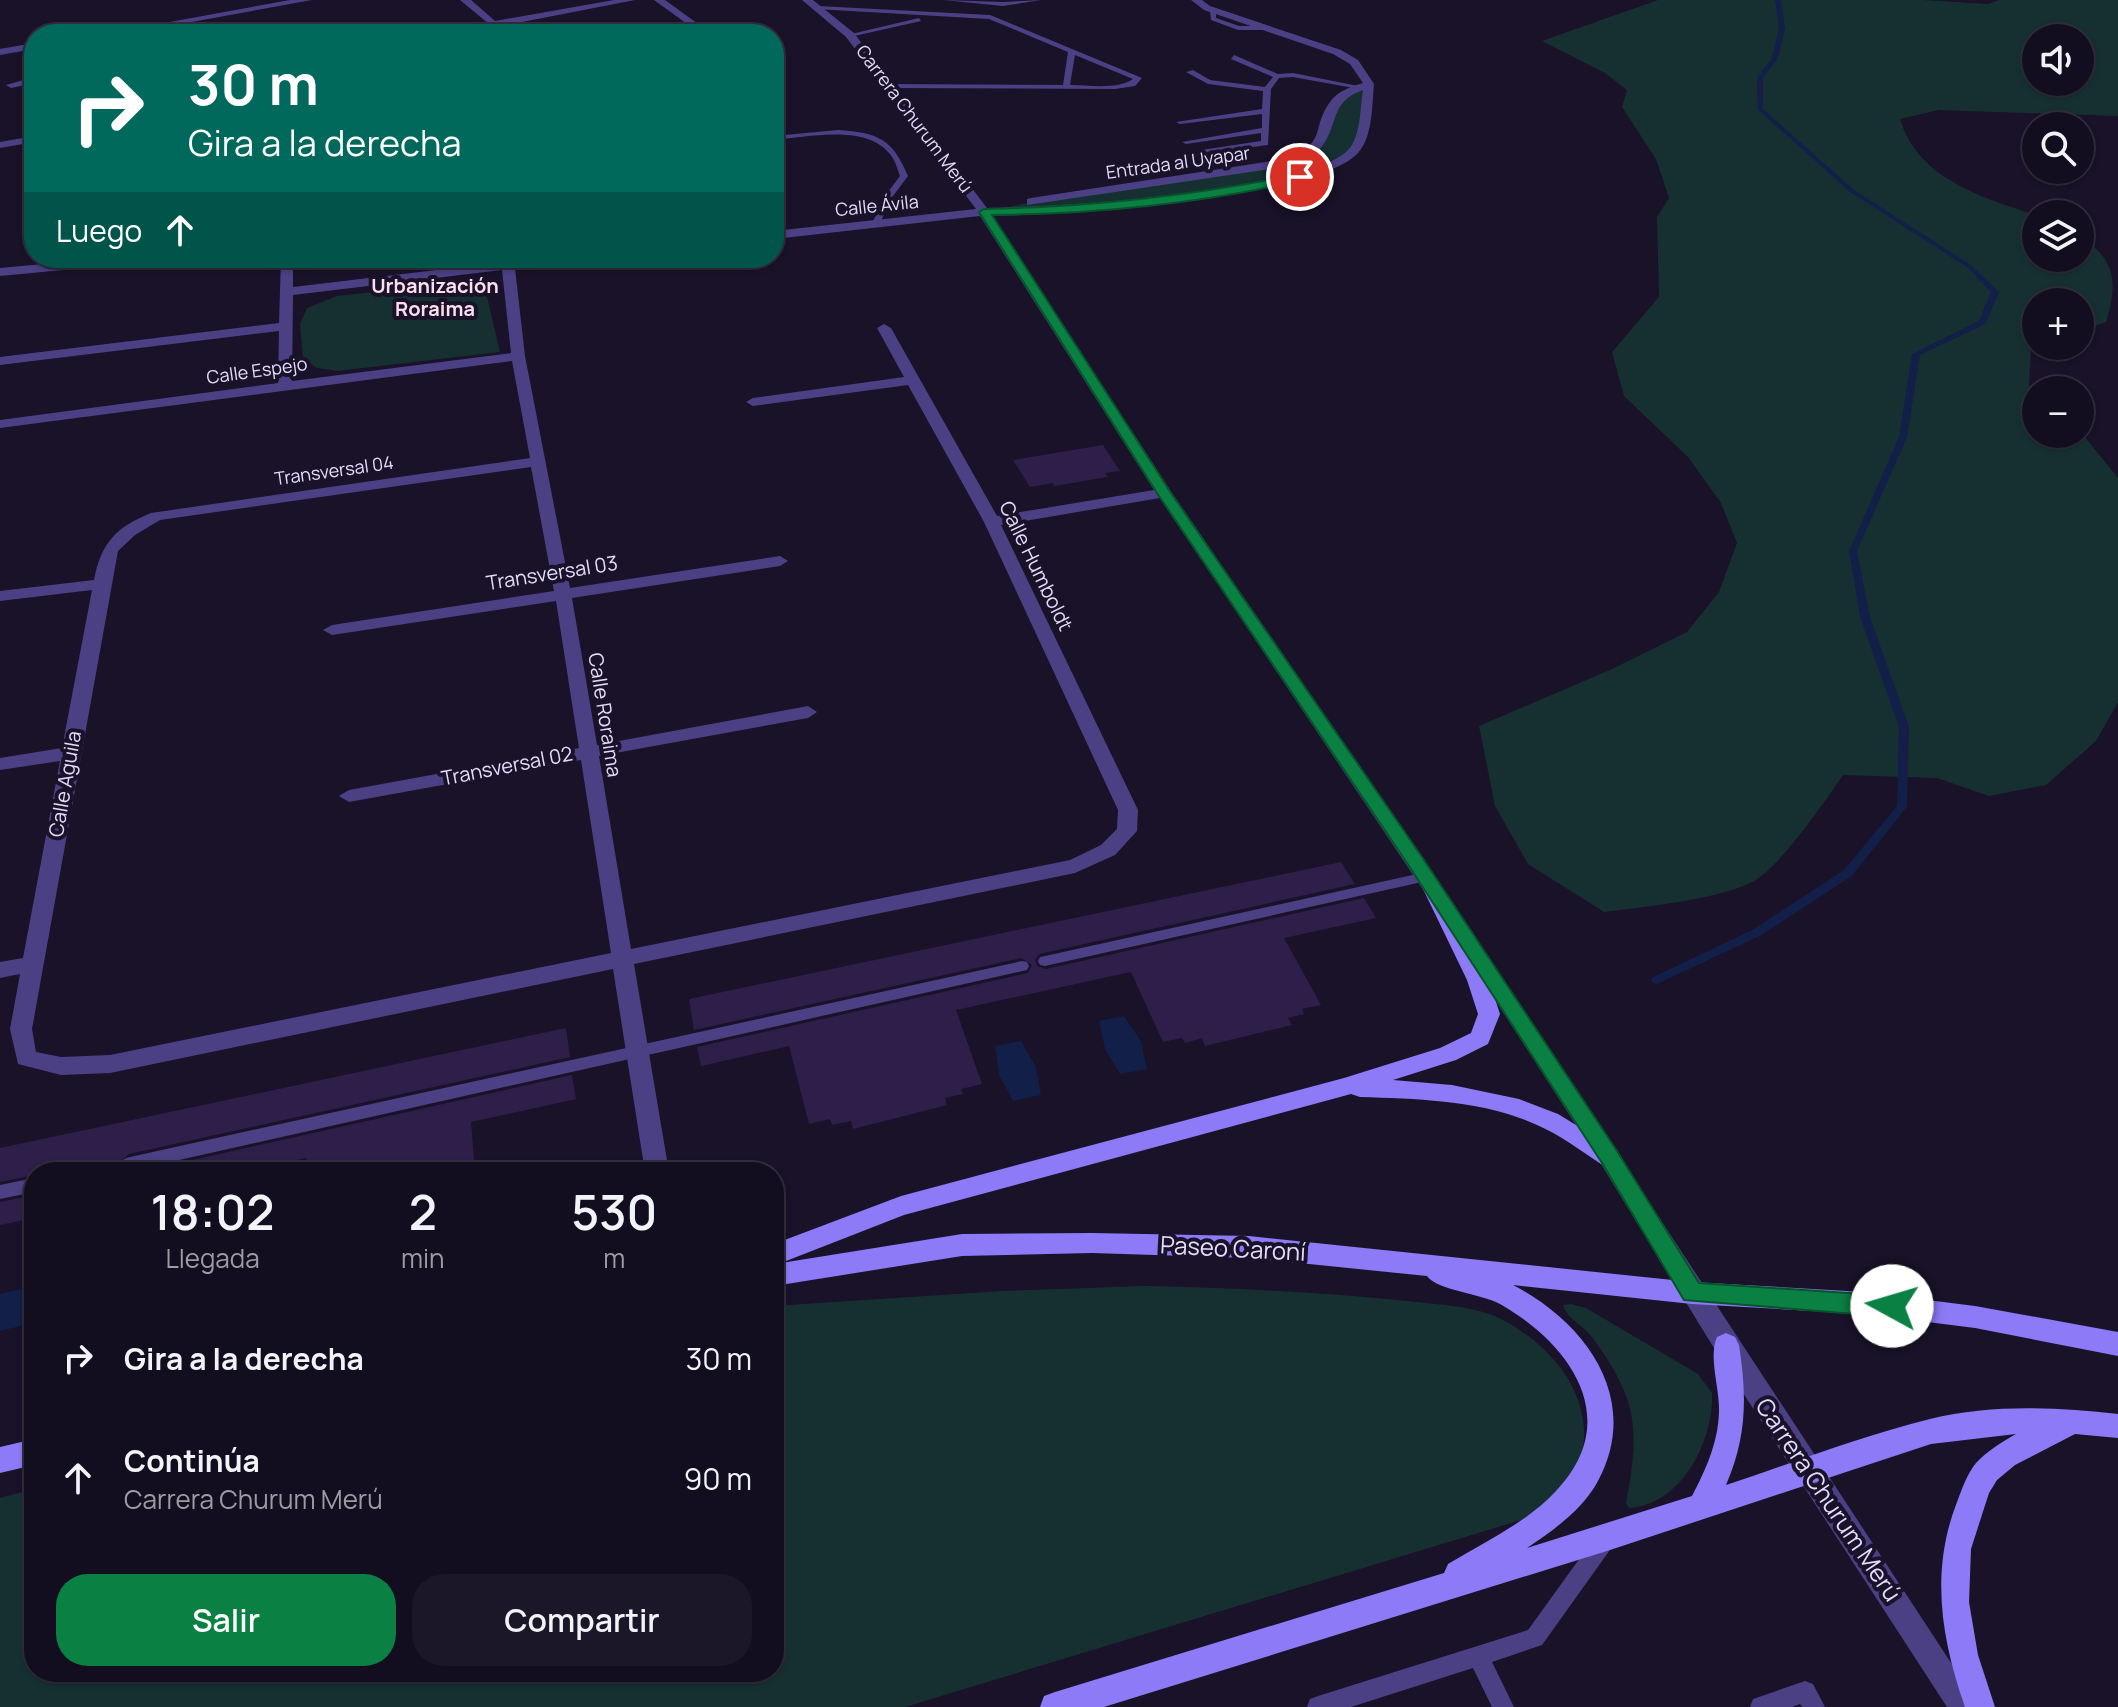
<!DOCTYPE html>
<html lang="es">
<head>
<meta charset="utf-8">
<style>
	:root { --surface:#130e1f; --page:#1c1728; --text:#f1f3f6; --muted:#9d9ca4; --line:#322e3d; --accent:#0b8043 }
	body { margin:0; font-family:Manrope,sans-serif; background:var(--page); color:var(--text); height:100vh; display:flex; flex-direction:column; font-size:30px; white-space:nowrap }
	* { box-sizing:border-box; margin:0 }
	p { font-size:26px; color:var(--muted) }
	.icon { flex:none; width:44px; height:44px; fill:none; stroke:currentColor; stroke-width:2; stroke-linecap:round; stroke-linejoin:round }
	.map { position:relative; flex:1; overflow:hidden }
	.panel { position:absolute; left:24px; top:1162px; width:760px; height:520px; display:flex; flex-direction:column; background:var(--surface); border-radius:32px; box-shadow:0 2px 6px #0004,0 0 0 2px var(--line) }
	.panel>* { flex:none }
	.guide { position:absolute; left:24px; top:24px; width:760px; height:244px; border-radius:32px; box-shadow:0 2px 6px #0004,0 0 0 2px var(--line); background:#00695c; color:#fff; overflow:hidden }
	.buttons { position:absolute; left:2022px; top:24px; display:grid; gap:16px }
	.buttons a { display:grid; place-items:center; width:72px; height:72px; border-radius:50%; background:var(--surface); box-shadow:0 2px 6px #0004,0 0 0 2px var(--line); font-size:40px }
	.pin { position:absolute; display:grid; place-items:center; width:68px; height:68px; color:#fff; margin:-34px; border:4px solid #fff; border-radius:50%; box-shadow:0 2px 8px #0007 }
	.me { position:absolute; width:88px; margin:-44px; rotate:276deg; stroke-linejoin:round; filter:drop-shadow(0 0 6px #0008) }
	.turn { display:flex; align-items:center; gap:28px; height:168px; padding:0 32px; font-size:36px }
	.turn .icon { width:104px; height:104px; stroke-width:2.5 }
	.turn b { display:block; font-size:56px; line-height:68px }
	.then { display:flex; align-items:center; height:76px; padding:0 32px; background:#0003; gap:16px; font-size:30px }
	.eta { display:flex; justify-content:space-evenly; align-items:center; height:136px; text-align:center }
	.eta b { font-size:48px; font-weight:600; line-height:56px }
	.action { display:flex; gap:16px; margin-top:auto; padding:16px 32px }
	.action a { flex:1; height:92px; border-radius:32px; background:var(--accent); color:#fff; font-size:32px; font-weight:600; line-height:92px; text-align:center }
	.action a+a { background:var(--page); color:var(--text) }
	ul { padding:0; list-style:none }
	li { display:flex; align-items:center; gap:24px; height:120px; padding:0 32px }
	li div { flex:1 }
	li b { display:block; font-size:30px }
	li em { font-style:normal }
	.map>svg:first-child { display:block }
</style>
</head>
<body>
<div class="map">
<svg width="2118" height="1707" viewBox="0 0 2118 1707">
	<rect width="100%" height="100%" fill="#191229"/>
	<path fill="#163032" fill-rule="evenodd" d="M1658,0H1923L1988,4L1999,0H2118V116L1939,110L1900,119C1918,179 1983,198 2036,215V258H2080V237C2116,258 2118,284 2106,322L2080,331V302H2036V346L2031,348L2029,385L2036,391V434H2080V431L2118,478V702L2096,741L2046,785L1989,796L1937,778L1843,775C1825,801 1777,872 1750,883C1711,901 1647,906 1604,912L1528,864L1495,806L1479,726L1612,669L1687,632L1719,592L1737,543L1721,503L1688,457L1624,396L1612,352L1659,297L1657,217L1669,198L1656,159L1622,107L1627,90L1605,73L1542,41ZM2036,38H2080V82H2036Z
		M1369,84L1359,145L1318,172L1209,193L984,212L1052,198L1260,170L1311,152L1332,104Z
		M483,280L500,352L337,371L317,368L303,358L300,324L307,308L337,296Z
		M1145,1286C1233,1288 1320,1292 1407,1301C1438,1305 1474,1305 1503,1320C1535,1337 1568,1367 1579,1403C1596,1459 1569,1482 1531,1517L905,1707H0V1498L34,1489V1672H774V1306L1002,1291Z
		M1571,1304L1586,1308L1698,1374L1712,1393C1714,1440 1682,1505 1629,1508L1626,1503C1640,1428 1638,1400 1592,1337C1584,1326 1567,1319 1563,1305Z"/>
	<path fill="#111f49" d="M1124,1016L1141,1041L1147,1069L1120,1074L1105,1049L1099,1021Z
		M1021,1041L1036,1067L1041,1095L1013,1101L999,1075L995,1046Z
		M34,1286V1323L0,1331V1294Z"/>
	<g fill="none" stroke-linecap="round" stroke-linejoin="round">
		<path fill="#111f49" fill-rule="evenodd" d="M1775,0H1781L1785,28L1778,58L1763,78V109L1854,190L1971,265L1999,292L1985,324L1920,355L1907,437L1857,551L1870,617L1909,727L1907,807L1852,876L1760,936L1657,984L1653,983L1651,980L1653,977L1752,930L1844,870L1897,806L1899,727L1860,617L1849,551L1899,437L1912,354L1979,321L1991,292L1967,267L1850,192L1758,110L1757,78L1772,58L1779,28Z"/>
	</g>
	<path fill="#2d1f49" d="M1103,445L1120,471L1105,473L1108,477L1054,486L1053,483L1030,487L1013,460Z
		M1341,862L1355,884L1039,954L1035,960L1037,966L1046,969L1364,898L1376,918L1284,938L1321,1005L1302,1009L1304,1014L1288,1018L1292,1025L1205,1046L1202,1038L1185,1043L1182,1038L1163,1042L1131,972L956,1010L982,1084L961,1089L963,1094L945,1098L947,1105L853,1129L851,1121L832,1125L830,1119L809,1124L789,1046L701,1066L697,1047L1028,973L1032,965L1021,958L694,1030L689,999Z
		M566,1028L570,1057L129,1154L119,1163L124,1172H111L108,1162L100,1160L85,1164L81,1172H34V1175L0,1182V1148Z
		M572,1075L576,1099L471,1122L475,1172H307L306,1158L242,1172H139Z
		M34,1195V1218L0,1225V1202Z"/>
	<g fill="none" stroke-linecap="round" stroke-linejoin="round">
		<path fill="#4b4084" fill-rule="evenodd" d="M943,0L1003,2L1041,0L1003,6Z
			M818,6L990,15L1142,78L1135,86L1115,89L890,88L886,86L887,84L1063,85L1068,52L989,19L816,9ZM1075,55L1133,79C1117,90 1089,85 1070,85Z
			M1213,8L1216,10V18L1239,26H1267L1270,28L1267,30H1238L1211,20L1210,10Z
			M919,18L921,21L850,37L847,35Z
			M1234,55L1278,74L1293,73L1363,87L1359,89L1293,77L1279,78L1271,89L1268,145L1198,154V150H1201L1261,141V133L1186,144L1182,142L1262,128V114L1180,124L1176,122L1262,109L1263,91L1208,84L1186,72L1193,70L1210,80L1265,87L1273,77L1231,59Z
			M838,130C878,133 892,138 908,176L890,200L879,226L872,224L882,200L900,176C897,168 895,159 889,153C865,124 807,137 774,140V136Z
			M1426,872L1431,874L1433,877L1431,880L1045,966L1040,965L1038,961L1040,957L1045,956Z
			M1022,961L1027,962L1029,966L1027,970L130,1171L124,1169L122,1164L124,1159L130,1157Z
			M101,1163L107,1165L108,1172H84L86,1167Z
			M34,1178V1192L0,1199V1185Z
			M1605,1530L1612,1533L1615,1540L1612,1547L1542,1645L1492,1662L1514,1707H1492L1473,1668L1351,1707H1307L1310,1699L1318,1696L1528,1630L1598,1533Z
			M1805,1681L1813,1684L1825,1707H1802L1800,1704L1792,1707H1750L1753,1699Z"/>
		<path fill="#4b4084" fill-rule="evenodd" d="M290,0H312L126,34H104Z
			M460,0H471L495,21L614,0H635L501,26L506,31L501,34Z
			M654,0H665L712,34H701Z
			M802,0H813L854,33L987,208C1052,207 1310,193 1349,149C1361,135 1360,108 1363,90C1328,102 1340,126 1319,150C1310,159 1296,163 1284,167L1027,205V199L1031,198L1285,159C1329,142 1310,130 1330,102C1337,91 1351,87 1363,83L1350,64L1333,54L1204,10L1191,0H1202L1210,6L1341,50L1358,60L1374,84C1372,105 1373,138 1357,154C1312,199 1062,215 992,216L1172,493L1452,902L1455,907L1452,912H1438L1160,498L1001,525L1138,810L1137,831L1115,855L1075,873L634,964L669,1172H645L613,969L110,1073L61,1075L18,1064L10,1029L20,974L0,978V962L23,958L60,761L0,770V758L62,748L92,590L0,601V591L94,580C101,543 116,527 151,513L530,458L512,361L0,428V420L278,383L279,331L0,365V357L279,323L281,258H293V287L538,258H576L570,262L515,268L525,356L570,588L780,556L788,561L780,566L572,598L597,745L808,706L817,712L808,718L599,756L631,949L1070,860L1101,845L1117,829L1118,810L984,522L908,385L753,406L746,402L753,398L904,377L877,328L884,324L891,328L997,516L1154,490L980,216L774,239V231L976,209L846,37ZM502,270L511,353L292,381L293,295ZM531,467L554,591L332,625L323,630L332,635L556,601L579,748L349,790L339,796L349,802L581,760L611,953L110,1055L61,1057L36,1052L32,1029L118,551L135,535L160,520Z
			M331,24L334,29L286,34L291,31Z
			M34,43V49L0,55V49Z
			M34,77V83L11,88L6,85Z
			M34,136V142L0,148V142Z
			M107,258H153L147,262L0,276V268Z
			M1463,926L1470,929L1980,1707H1947L1717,1353L1601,1164L1456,939L1453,934L1456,929Z"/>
		<path fill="#8c7af6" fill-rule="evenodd" d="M1433,882L1443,889L1489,980L1500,1014L1488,1044L1456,1060L1393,1080L1452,1085L1519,1099L1558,1114L1617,1150L1621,1157L1617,1164L1609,1167L1601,1164C1580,1150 1560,1135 1537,1125C1483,1100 1419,1099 1360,1097L1351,1094L904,1215L781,1263L962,1234L1092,1233L1249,1236L1692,1282L1864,1292L1975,1306L2118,1332V1356L1975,1328L1864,1314L1692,1304L1513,1285C1586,1323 1642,1399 1598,1481C1583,1509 1554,1530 1527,1548L1692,1496C1706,1469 1718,1443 1719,1412C1720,1389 1708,1357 1717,1337L1726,1333L1735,1337L1739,1345C1747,1396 1747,1437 1726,1485C1793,1463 1861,1436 1930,1419C1990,1404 2057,1407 2118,1414V1438L2075,1434L2015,1465L1997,1480L1989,1493L1971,1549L1969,1602L1978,1655L1995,1707H1965C1941,1639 1930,1571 1957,1502C1962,1489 1967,1474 1976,1463C1987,1451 2002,1442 2016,1434L1931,1444L1607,1551L1104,1707H1040L1044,1696L1055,1692L1444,1573L1448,1564C1484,1542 1526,1523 1555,1492C1624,1421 1572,1345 1500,1304C1483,1294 1436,1290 1427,1276L1249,1258L1092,1253L962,1256L774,1286V1244L901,1196L1344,1078L1440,1048L1471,1033L1478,1014L1467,980L1423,889Z
			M34,1439V1465L0,1473V1447Z"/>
	</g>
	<path fill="#0b8043" stroke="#07532c" stroke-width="2" d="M1300,174L1303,180C1203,203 1095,214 992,215L1171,493L1422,857L1617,1151L1699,1283L1892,1296L1900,1299L1904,1306L1900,1314L1892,1317L1684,1300L1602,1163L1409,866L1157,493L979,212L984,209C1090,207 1196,195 1300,174Z"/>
	<g text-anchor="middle" stroke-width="8" stroke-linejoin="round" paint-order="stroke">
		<g font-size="18" fill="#e4dcfd" stroke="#191229">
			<text transform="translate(914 119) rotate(53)" y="6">Carrera Churum Merú</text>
			<text transform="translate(1178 163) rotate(-8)" y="6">Entrada al Uyapar</text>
			<text transform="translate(877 206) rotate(-6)" y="6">Calle Ávila</text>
			<text transform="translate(257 371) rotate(-8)" y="6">Calle Espejo</text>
			<text transform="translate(334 471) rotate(-8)" y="6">Transversal 04</text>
		</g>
		<g font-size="20" font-weight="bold" fill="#fddeee" stroke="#191229">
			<text x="435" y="293">Urbanización<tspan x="435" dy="23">Roraima</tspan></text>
		</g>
		<g font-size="20" fill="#e4dcfd" stroke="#191229">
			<text transform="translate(1036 566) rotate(64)" y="7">Calle Humboldt</text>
			<text transform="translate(552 573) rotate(-9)" y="7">Transversal 03</text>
			<text transform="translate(605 715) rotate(81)" y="7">Calle Roraima</text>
			<text transform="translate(507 766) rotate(-11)" y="7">Transversal 02</text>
			<text transform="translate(65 784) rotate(-80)" y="7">Calle Aguila</text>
		</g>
		<g font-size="24" fill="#e4dcfd" stroke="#191229">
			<text transform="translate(1233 1249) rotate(3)" y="8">Paseo Caroní</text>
			<text transform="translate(1828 1500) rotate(56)" y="8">Carrera Churum Merú</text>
		</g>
	</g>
</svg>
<div class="buttons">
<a><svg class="icon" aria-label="sound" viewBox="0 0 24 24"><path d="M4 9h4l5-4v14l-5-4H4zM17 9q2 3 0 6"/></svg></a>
<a><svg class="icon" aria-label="search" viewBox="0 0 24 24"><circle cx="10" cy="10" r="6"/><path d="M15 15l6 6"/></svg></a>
<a><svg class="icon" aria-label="layers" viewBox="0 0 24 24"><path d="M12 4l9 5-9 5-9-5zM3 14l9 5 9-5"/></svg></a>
<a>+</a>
<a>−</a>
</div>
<div class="pin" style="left:1300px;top:177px;background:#d93025"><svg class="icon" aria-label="arrive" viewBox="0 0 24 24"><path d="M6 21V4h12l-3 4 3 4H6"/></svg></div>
<svg class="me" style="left:1892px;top:1306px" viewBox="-20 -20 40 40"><circle r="19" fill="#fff"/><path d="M0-13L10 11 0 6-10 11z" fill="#0b8043"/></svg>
<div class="guide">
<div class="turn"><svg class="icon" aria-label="right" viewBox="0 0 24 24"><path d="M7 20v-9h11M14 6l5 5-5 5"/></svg><div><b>30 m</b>Gira a la derecha</div></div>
<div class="then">Luego<svg class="icon" aria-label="ahead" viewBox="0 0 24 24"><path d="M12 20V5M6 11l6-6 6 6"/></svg></div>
</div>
<section class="panel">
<div class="eta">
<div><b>18:02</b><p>Llegada</p></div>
<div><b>2</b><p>min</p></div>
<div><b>530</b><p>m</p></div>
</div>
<ul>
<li><svg class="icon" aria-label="right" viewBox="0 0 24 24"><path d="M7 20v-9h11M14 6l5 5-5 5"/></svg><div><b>Gira a la derecha</b></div><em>30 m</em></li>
<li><svg class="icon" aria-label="ahead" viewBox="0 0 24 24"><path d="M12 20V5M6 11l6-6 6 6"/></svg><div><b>Continúa</b><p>Carrera Churum Merú</p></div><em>90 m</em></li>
</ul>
<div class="action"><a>Salir</a><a>Compartir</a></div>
</section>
</div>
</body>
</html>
